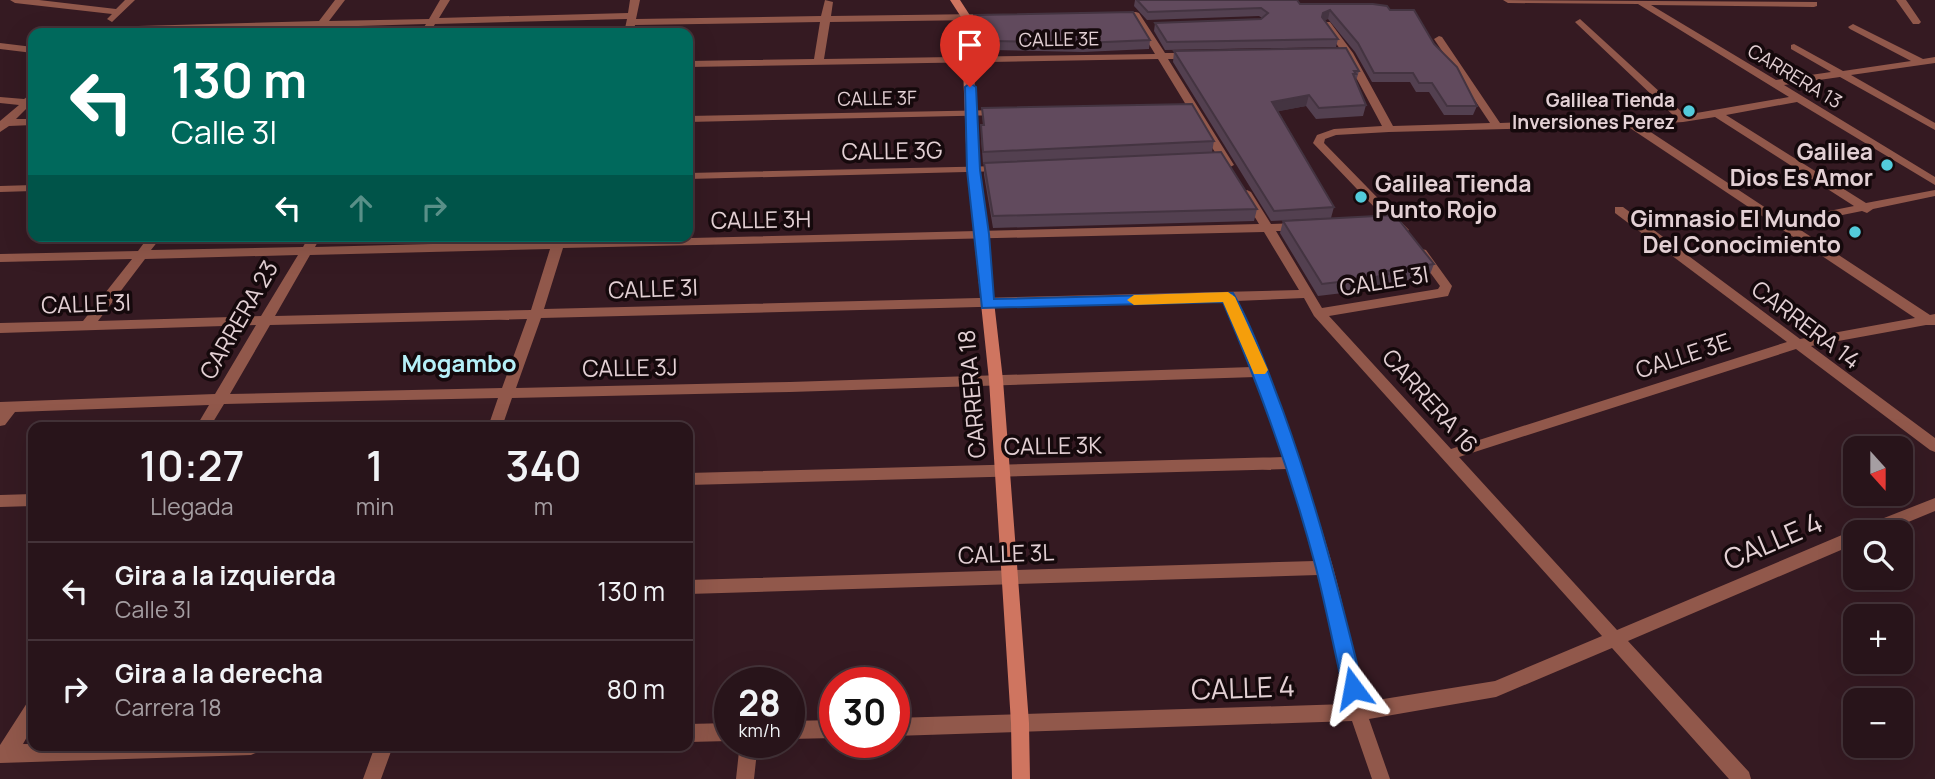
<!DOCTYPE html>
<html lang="es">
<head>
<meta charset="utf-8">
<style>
	:root { --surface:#28141a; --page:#342127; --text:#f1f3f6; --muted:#a59ea2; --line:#443339 }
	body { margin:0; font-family:Manrope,sans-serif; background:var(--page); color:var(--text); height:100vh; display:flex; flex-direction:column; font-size:26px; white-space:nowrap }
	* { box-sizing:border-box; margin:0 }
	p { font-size:23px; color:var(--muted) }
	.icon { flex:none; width:38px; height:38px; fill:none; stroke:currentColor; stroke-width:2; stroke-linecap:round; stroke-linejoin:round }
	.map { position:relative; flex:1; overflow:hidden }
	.drawer { position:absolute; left:28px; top:422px; width:665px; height:329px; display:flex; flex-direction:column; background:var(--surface); border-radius:14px; box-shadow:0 7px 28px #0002,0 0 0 2px var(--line) }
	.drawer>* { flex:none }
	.guide { position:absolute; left:28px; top:28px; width:665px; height:214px; border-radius:14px; box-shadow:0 7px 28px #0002,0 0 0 2px var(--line); background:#00695c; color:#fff; overflow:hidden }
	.needle { width:46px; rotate:159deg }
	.buttons { position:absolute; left:1843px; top:436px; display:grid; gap:14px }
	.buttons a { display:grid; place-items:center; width:70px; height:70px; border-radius:14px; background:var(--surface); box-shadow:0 7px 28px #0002,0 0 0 2px var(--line); font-size:35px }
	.speed { position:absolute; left:714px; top:667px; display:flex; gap:14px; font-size:35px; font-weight:700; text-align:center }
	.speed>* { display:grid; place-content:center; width:91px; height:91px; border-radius:50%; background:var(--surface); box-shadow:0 7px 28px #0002,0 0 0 2px var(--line); line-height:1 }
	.speed small { font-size:18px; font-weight:400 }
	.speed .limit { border:10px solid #d22; background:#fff; color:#111 }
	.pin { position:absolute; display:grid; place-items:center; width:60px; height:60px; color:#fff; margin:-72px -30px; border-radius:50% 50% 50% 0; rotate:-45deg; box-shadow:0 0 7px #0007 }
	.pin .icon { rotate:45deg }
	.me { position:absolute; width:77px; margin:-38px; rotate:347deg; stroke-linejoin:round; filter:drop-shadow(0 0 5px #0008) }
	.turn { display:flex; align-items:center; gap:24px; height:147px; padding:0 28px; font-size:32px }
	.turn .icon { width:91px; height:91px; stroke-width:2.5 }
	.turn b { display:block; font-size:49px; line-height:60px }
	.lanes { display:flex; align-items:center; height:66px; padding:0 28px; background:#0003; justify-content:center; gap:35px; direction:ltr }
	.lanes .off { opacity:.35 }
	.eta { display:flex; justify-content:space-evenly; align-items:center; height:119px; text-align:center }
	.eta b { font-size:42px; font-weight:600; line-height:49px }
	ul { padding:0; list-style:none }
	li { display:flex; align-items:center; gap:21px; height:98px; padding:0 28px; border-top:2px solid var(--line) }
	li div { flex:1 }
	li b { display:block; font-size:26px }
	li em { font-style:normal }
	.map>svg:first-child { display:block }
</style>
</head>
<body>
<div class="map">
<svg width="1935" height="779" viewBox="0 0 1935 779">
	<rect width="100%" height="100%" fill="#351a22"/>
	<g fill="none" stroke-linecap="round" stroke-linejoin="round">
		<path fill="#91584b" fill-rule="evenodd" d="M10,0H39L116,9L125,0H135L112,22L107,19L112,14L15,3Z
			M335,0H345L329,21L429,19L440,0H450L439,18L628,13L630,0H640L636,19L821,16L825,0L833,2L831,16L980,14L985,17L980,20L830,22L824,59L1155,54L1133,18H1115L1110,15L1115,12H1136L1139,13L1165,53H1192L1197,56L1192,59H1168L1234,165L1228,168L1224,167L1158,59L688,67V61L814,59L820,22L635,25L634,33H624L627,19L435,24L430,33H420L426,24L325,27L320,30L315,27L102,33L97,30L102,27L319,21Z
			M1503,0L1817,2V6L1814,7L1651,5L1776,80L1831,72L1791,49V45L1794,44L1843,71L1911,61L1850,29L1848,27L1853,24L1923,59L1935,57V63L1851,75L1935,123V130L1840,77L1784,85L1935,177V185L1797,102L1726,115L1866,203L1935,190V196L1873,209L1867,213L1862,211L1793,225L1930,315L1935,314V325H1926L1811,346L1935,438V452L1930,450L1796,349L1459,457L1617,630L1849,532H1859L1861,527L1935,498V511L1884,532H1855V544L1628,641L1749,772L1751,779H1729L1612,648L1496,697L1369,719L1390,779H1372L1352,721L894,736V718L1347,704L1318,575L688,594V580L1315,561L1287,469L688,485V473L1284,457L1256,377L790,392L512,398L502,427H488L498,398L224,404L210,427H196L209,405L15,412L5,425L0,426V402L215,394L256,325L0,333V323L83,321L132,259L0,262V254L138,251L149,236H162L151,250L303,247L309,236H321L315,247L553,241L555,236H565V241L1259,224L1241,194L1247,190L1251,192L1271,224L1300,223L1306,227L1300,231H1276L1322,308L1438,289L1440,286L1416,253L1422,249L1426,250L1452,286L1448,296L1329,316L1451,449L1787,342L1615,213V207H1623L1800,339L1915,318L1627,126L1389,132L1336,135L1325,139L1324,143L1409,230L1403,234L1399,233L1313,143L1317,135L1334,129L1382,126L1343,53L1322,24L1324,22H1330L1353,53L1393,126L1490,123L1434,39L1439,36L1442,37L1500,123L1674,116L1577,24L1575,22L1580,19L1685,115L1789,97L1638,4L1508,3ZM1715,117L1854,206L1784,220L1640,125L1683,122ZM1264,232L1299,290L544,309L563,248ZM550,249L531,310L275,316L310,255ZM298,255L261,316L98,321L145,259ZM1304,298L1314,316L1602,636L1495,681L1365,702C1354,657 1345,611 1333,567C1307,476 1275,387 1236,301ZM1223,301L1252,367L790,382L516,388L541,318ZM527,319L502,388L230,394L270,325Z
			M1896,0H1906L1921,22L1919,24H1913Z
			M0,43L33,47V53L0,49Z
			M33,93V102L16,119H33V125L9,126L0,132V121L19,105L0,103V97L24,99Z
			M1000,110L1004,111V115L688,122V116Z
			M1001,166L1005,167V171L688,179V173Z
			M33,185V191L0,192V186Z
			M33,494V506L0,507V495Z
			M33,701V726L23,744L260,746L258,752L251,755L0,763V745L27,703Z
			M835,720V738L789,739V721Z
			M730,723V741L688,742V724Z
			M740,742H758L754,779H736Z
			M375,746H393L381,779H363Z"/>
		<path fill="#cf7560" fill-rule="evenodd" d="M950,0H960L971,17L979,170L1003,380L1029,723L1030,779H1012L1011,723L989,380L967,170L961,17Z"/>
	</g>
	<path fill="#534050" d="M1135,0H1297L1300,4L1390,10L1434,44L1477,106L1473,115H1444L1429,92H1416L1410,82H1372L1355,52L1328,19L1324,20L1338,39L1336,47L1165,50L1154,31L1155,23L1261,19L1262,18L1259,16L1147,20L1134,6Z
		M974,15L1150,40L1149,49L1083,52L993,50V52L977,53Z
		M1174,51L1359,71L1356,81L1366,105L1363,116L1316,119L1306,106L1278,111L1334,207L1331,218L1271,221L1173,62Z
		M982,108L1214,141L1212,152L1257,209L1254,221L993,228L984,175V164H983L981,137V125H983Z
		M1283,221L1434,264L1429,277L1385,283L1383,287L1368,290L1318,296L1280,233Z"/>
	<path fill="#443441" d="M1330,10L1328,19L1321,22L1323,13Z
		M1309,95L1306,106L1270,113L1272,102Z
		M1388,274L1383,287L1368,290L1372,278Z"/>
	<path fill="#614a5d" stroke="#443441" stroke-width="2" d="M1137,0H1297L1300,4H1373L1387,6L1390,10H1414L1434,44L1457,67L1477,106H1447L1432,83H1419L1413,73H1374L1358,43L1330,10L1323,13L1322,17L1338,39L1167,42L1155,23L1261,19L1268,13L1261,8L1148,12Z
		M1133,12L1150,40L1083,43L993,41V44L977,45L974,15Z
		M1346,48L1359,71H1354L1356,74H1353L1366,105L1319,108L1309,95L1272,102L1334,207L1274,211L1174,51Z
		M1192,104L1214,141L983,152L981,125H984L982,108Z
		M1221,152L1257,209L993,216L984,163Z
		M1395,215L1434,264L1387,271L1388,274L1372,278L1322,284L1283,221Z"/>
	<path fill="#1a73e8" stroke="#114b97" stroke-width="2" d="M970,83L976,87L980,170L989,234L994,299L1233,293C1254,330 1268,372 1283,411C1316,502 1340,594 1363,688L1360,695L1353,697L1346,695L1343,688C1334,648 1326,608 1316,568C1292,477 1260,388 1223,302L982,308L967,170L965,87Z"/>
	<path fill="#f59e0b" d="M1228,292L1235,297L1268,370L1265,374H1254L1223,302L1134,305L1127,300L1134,295Z"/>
	<g fill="#53cbdb" stroke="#15090c" stroke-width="2.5">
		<circle cx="1689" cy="111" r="7"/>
		<circle cx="1887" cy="165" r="7"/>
		<circle cx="1361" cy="197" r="7"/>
		<circle cx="1855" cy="232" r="7"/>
	</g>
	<g text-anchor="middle" stroke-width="7" stroke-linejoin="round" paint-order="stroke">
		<g font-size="19" fill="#e3d0d4" stroke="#15090c">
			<text transform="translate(1059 39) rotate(-1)" y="7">CALLE 3E</text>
			<text transform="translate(1795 76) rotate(31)" y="7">CARRERA 13</text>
			<text transform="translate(877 98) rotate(-1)" y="7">CALLE 3F</text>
		</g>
		<g font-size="19" font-weight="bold" fill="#e3d0d4" stroke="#15090c" text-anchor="end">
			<text x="1675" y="107">Galilea Tienda<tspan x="1675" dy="22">Inversiones Perez</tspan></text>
		</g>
		<g font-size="23" fill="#e3d0d4" stroke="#15090c">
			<text transform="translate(892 151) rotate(-1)" y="8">CALLE 3G</text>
			<text transform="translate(761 220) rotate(-1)" y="8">CALLE 3H</text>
			<text transform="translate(1384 281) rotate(-9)" y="8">CALLE 3I</text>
			<text transform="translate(653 289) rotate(-2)" y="8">CALLE 3I</text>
			<text transform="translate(86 304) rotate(-2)" y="8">CALLE 3I</text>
			<text transform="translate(239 320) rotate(-60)" y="8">CARRERA 23</text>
			<text transform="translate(1806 325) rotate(37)" y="8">CARRERA 14</text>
			<text transform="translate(1683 356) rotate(-18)" y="8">CALLE 3E</text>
			<text transform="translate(630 368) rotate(-1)" y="8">CALLE 3J</text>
			<text transform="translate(972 394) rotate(-95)" y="8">CARRERA 18</text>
			<text transform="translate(1430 401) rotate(48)" y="8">CARRERA 16</text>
			<text transform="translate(1053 446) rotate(-1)" y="8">CALLE 3K</text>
			<text transform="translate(1006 554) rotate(-2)" y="8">CALLE 3L</text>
		</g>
		<g font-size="23" font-weight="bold" fill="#e3d0d4" stroke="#15090c" text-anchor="end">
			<text x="1873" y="160">Galilea<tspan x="1873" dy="26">Dios Es Amor</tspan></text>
			<text x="1375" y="192" text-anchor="start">Galilea Tienda<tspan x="1375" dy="26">Punto Rojo</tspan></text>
			<text x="1841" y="227">Gimnasio El Mundo<tspan x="1841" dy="26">Del Conocimiento</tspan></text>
		</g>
		<g font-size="24" font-weight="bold" fill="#b5f0f8" stroke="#15090c">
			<text x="459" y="372">Mogambo</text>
		</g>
		<g font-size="28" fill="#e3d0d4" stroke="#15090c">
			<text transform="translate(1773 541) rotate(-23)" y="10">CALLE 4</text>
			<text transform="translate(1243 688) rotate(-2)" y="10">CALLE 4</text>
		</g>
	</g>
</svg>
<div class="buttons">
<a><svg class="needle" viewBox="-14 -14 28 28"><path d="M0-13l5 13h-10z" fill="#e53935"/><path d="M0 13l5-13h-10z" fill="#a59ea2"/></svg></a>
<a><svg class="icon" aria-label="search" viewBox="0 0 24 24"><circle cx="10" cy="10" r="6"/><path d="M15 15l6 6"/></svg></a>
<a>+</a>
<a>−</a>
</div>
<div class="speed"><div>28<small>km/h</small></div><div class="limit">30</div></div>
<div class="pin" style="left:970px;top:87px;background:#d93025"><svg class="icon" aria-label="arrive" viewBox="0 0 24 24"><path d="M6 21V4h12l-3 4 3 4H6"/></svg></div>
<svg class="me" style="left:1353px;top:688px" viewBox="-20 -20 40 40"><path d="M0-17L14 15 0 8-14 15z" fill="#1a73e8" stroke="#fff" stroke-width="4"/></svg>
<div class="guide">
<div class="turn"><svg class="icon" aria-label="left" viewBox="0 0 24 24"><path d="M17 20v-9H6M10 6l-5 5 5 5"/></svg><div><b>130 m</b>Calle 3I</div></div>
<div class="lanes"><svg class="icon" aria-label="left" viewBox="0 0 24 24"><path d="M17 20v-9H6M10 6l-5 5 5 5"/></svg><svg class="icon off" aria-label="ahead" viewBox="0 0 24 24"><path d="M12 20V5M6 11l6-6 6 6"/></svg><svg class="icon off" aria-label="right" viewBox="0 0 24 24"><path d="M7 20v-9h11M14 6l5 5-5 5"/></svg></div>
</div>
<section class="drawer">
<div class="eta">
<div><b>10:27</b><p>Llegada</p></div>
<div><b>1</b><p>min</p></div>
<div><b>340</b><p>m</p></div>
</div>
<ul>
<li><svg class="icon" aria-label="left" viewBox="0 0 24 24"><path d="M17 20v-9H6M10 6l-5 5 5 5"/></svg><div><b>Gira a la izquierda</b><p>Calle 3I</p></div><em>130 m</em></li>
<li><svg class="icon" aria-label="right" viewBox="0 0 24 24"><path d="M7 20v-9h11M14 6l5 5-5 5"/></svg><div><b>Gira a la derecha</b><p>Carrera 18</p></div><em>80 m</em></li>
</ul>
</section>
</div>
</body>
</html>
